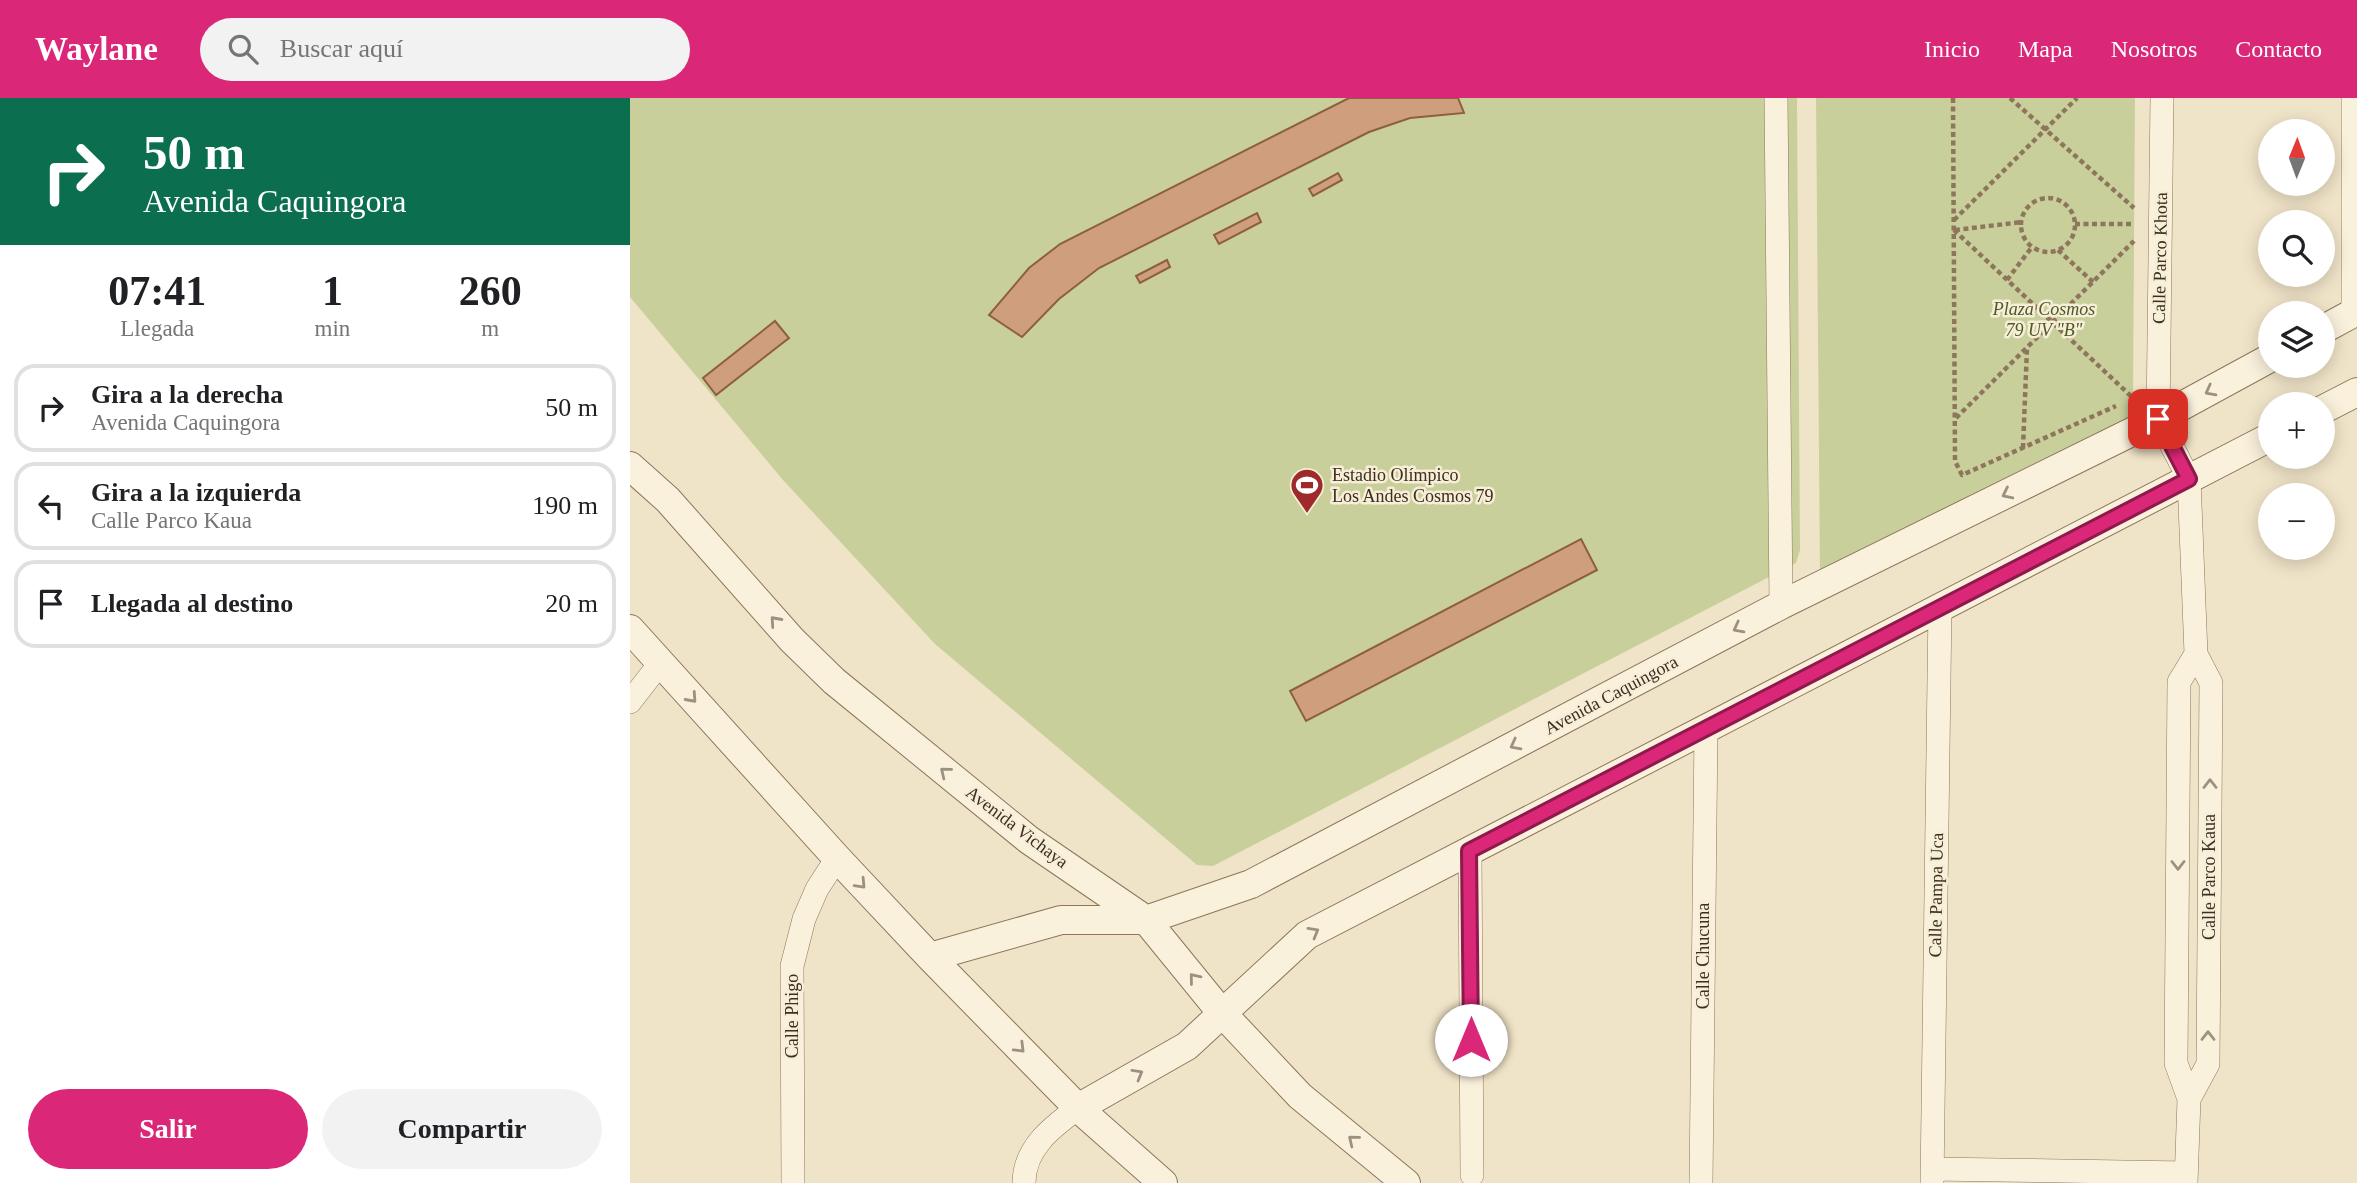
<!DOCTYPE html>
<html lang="es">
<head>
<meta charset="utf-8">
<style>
	:root { --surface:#fff; --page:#f2f2f2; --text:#202124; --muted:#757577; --line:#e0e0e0; --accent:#db2777 }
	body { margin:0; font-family:Georgia,serif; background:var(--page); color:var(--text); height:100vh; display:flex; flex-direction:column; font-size:26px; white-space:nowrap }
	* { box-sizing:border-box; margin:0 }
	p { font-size:23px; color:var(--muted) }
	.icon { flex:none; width:38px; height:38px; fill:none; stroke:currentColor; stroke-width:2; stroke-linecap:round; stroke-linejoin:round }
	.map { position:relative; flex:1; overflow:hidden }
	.sheet { display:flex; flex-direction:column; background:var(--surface); width:630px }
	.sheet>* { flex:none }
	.guide { background:#0b6e4f; color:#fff; overflow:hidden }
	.needle { width:46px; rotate:1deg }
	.controls { position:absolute; left:1628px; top:21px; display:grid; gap:14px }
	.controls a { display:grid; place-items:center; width:77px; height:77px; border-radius:50%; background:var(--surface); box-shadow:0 4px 18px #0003; font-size:35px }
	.pin { position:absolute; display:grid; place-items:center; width:60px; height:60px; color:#fff; margin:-30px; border-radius:14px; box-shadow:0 4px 10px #0006 }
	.me { position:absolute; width:77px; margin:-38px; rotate:0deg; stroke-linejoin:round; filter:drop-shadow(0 0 5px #0008) }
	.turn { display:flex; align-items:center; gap:24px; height:147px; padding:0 28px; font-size:32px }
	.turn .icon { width:91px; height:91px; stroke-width:2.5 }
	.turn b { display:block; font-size:49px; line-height:60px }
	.eta { display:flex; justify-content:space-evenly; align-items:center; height:119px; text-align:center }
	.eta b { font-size:42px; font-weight:800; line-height:49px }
	.primary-button { display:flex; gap:14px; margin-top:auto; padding:14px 28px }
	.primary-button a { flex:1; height:80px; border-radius:42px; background:var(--accent); color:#fff; font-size:28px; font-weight:800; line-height:80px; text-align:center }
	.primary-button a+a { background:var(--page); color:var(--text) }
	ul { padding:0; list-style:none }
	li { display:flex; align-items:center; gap:21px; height:88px; margin:0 14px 10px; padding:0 14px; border:4px solid var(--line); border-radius:21px }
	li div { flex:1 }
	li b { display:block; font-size:26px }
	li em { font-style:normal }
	header { display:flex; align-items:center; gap:42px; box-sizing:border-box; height:98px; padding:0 35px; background:var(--accent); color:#fff }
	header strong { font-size:33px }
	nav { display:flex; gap:38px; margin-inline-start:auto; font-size:24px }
	.search { width:490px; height:63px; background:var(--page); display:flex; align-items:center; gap:18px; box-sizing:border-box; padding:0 24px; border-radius:38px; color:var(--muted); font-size:26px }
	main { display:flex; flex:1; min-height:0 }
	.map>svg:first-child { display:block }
</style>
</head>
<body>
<header>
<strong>Waylane</strong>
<div class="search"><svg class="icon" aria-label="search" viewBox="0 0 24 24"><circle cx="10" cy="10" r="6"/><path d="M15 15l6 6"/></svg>Buscar aquí</div>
<nav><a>Inicio</a><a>Mapa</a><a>Nosotros</a><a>Contacto</a></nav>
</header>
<main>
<section class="sheet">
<div class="guide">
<div class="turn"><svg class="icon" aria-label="right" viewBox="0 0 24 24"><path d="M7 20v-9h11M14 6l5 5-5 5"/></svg><div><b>50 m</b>Avenida Caquingora</div></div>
</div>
<div class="eta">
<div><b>07:41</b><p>Llegada</p></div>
<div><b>1</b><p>min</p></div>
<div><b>260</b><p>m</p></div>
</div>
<ul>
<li><svg class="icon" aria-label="right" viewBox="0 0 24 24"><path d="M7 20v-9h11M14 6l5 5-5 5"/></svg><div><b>Gira a la derecha</b><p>Avenida Caquingora</p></div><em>50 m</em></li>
<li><svg class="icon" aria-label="left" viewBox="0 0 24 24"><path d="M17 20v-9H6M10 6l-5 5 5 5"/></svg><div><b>Gira a la izquierda</b><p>Calle Parco Kaua</p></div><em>190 m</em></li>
<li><svg class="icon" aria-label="arrive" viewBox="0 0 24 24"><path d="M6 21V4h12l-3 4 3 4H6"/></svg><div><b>Llegada al destino</b></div><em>20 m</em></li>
</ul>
<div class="primary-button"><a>Salir</a><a>Compartir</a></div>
</section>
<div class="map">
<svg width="1727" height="1085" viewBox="0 0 1727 1085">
	<rect width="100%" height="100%" fill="#f0e4c8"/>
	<path fill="#c9cf9b" d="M0,0H1167L1170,452L1166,465L583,768L567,767L305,546L153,382L0,199Z
		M1186,0H1505L1503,299H1538L1190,479Z"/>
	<path fill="#cf9f7d" stroke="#8d5f41" stroke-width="2" d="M719,0H828L834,15L780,20L739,34L469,170L429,201L392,239L359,217L399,170L430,146Z
		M708,75L712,82L683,98L679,91Z
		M627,115L631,124L589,146L584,137Z
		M537,162L540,169L510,185L506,178Z
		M145,223L159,240L86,297L73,280Z
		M951,441L967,472L676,623L660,593Z"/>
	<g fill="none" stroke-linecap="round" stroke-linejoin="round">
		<defs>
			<path id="minor" d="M1146,0L1151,507
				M1532,0L1528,321L1559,381L1566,556L1581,585L1578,966L1559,1001
				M1723,216V0
				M0,604L31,564
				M840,753L842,1077
				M1302,1071L1556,1075
				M163,1085L162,868L174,821L187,791L207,760
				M394,1085C394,1050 422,1029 448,1010
				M1071,1085L1076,631
				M1302,1085L1310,509
				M1556,1085L1559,1001L1546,965L1549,584L1566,556"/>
			<path id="tertiary" d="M1692,232L1727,213
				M1692,312L1727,294
				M0,368L38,402L162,542L204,583L399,742L516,822L591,914L670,998L776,1085
				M0,531L207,760L300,859L448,1010L533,1085
				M300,859L431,822H516L621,786L1151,507L1528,321L1640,260
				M448,1010L557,948L677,837L1640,339"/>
		</defs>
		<use href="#minor" stroke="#8d765c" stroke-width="24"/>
		<use href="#tertiary" stroke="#8d765c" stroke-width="30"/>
		<path stroke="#8d765c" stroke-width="4.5" stroke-dasharray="5 3.5" stroke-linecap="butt" d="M1323,0L1325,363L1332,377L1486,308
			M1380,0L1504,110
			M1391 127a27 27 0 1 1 54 0a27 27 0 1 1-54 0Z
			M1324,122L1447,0
			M1445,126H1504
			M1324,132L1503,300
			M1325,132L1392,124
			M1428,152L1463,184
			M1377,182L1402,149
			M1326,320L1504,143
			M1393,350L1397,250"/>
		<use href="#minor" stroke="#faf1dc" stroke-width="23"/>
		<use href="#tertiary" stroke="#faf1dc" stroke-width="28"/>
	</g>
	<defs><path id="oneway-chevron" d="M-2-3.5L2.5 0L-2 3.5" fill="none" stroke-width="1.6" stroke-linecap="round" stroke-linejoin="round" transform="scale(1.75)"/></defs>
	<g stroke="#9c907e">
		<use href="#oneway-chevron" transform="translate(1580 293) rotate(152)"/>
		<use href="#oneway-chevron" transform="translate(1377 396) rotate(154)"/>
		<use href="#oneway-chevron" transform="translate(145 523) rotate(-132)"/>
		<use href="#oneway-chevron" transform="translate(1108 530) rotate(152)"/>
		<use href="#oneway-chevron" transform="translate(62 600) rotate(48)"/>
		<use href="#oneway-chevron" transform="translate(885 647) rotate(152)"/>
		<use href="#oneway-chevron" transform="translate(315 674) rotate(-141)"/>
		<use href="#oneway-chevron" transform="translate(1580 686) rotate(-90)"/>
		<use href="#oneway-chevron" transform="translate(1548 767) rotate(90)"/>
		<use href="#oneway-chevron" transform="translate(231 786) rotate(47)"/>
		<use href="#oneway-chevron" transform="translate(684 834) rotate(-30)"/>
		<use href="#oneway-chevron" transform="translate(564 880) rotate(-129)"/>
		<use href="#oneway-chevron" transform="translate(1578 938) rotate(-90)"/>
		<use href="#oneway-chevron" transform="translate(390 950) rotate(45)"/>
		<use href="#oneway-chevron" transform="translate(508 976) rotate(-30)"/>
		<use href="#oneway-chevron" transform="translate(723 1042) rotate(-141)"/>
	</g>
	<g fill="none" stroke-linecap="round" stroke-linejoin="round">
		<defs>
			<path id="route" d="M841,942L839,753L1559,381L1528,321"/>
		</defs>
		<use href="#route" stroke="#8e194d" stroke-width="18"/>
		<use href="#route" stroke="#db2777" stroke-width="12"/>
	</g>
	<defs>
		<symbol id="stadium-pin" viewBox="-11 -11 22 30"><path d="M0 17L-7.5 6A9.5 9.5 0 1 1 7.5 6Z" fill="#9e2a2b" stroke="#f7eed8"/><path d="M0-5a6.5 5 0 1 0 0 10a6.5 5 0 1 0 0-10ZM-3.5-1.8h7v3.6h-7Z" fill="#fff"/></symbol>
	</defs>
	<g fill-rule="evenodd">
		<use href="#stadium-pin" x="658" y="368" width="38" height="52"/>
	</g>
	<g text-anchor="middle" stroke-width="5" stroke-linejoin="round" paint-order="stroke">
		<g font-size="18" fill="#3d2e20" stroke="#f7eed8">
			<text transform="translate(1530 160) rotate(-89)" y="6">Calle Parco Khota</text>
			<text transform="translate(981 597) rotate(-28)" y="6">Avenida Caquingora</text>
			<text transform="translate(387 729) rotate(37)" y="6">Avenida Vichaya</text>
			<text transform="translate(1579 779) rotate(-90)" y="6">Calle Parco Kaua</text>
			<text transform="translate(1306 797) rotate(-89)" y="6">Calle Pampa Uca</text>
			<text transform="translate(1073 858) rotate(-90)" y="6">Calle Chucuna</text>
			<text transform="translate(162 918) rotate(-90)" y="6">Calle Phigo</text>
		</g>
		<g font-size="18" font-style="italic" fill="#4d5a26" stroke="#f7eed8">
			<text x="1414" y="217">Plaza Cosmos<tspan x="1414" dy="21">79 UV "B"</tspan></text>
		</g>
		<g font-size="18" fill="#3d2e20" stroke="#f7eed8" text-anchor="start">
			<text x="702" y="383">Estadio Olímpico<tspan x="702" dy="21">Los Andes Cosmos 79</tspan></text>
		</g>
	</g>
</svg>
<div class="controls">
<a><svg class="needle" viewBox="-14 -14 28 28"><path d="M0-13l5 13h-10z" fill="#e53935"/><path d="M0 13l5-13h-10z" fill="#757577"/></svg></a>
<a><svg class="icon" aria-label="search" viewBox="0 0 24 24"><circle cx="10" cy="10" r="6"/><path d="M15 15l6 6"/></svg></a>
<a><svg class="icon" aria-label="layers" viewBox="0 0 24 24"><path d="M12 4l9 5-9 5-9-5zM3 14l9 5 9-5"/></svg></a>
<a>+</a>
<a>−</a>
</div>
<div class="pin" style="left:1528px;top:321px;background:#d93025"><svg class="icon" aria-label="arrive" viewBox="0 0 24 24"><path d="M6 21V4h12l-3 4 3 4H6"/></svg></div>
<svg class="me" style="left:841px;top:942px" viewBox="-20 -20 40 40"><circle r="19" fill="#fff"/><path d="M0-13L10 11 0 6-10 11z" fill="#db2777"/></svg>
</div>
</main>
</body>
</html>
